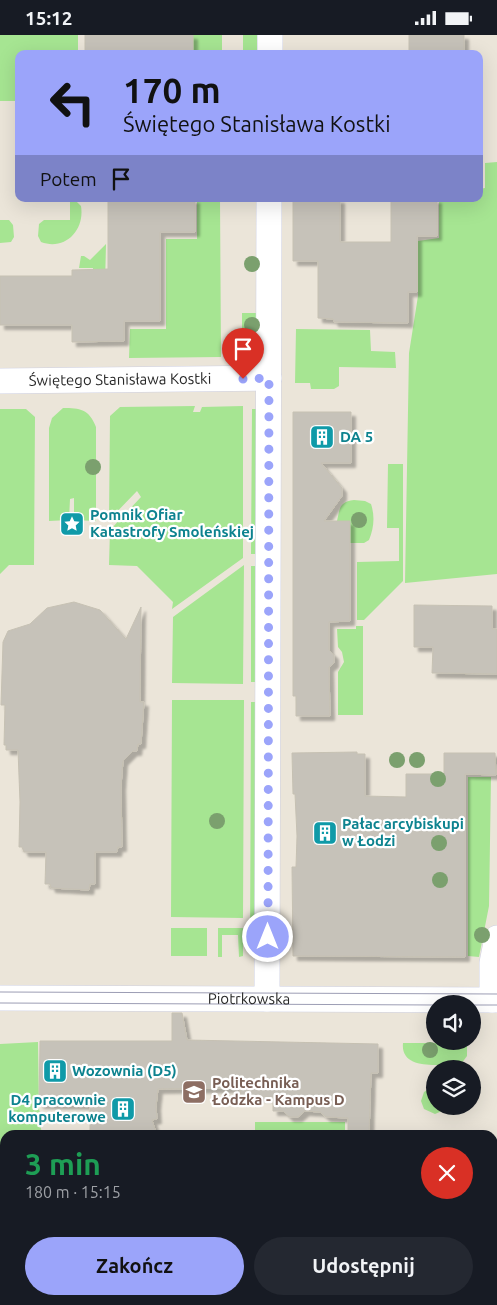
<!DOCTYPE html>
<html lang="pl">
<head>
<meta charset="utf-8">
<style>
	:root { --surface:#171b24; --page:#242831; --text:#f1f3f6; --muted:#9ea1a6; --accent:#9ba4fa }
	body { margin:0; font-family:Ubuntu,sans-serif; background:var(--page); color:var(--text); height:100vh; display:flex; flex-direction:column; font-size:19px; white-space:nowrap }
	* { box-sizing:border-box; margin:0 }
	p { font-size:16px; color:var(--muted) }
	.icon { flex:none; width:28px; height:28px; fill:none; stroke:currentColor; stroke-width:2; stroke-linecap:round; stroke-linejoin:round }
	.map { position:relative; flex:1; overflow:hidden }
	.panel { position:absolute; left:0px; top:1095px; width:498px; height:175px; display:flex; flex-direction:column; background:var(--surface); border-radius:15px 15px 0 0; box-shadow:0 5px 20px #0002 }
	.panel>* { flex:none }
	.guide { position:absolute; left:15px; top:15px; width:468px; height:152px; border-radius:10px; box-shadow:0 5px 20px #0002; background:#9ba4fa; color:#111; overflow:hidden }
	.fabs { position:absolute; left:426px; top:960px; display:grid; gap:10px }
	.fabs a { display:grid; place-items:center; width:55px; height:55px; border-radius:50%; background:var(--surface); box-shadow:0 5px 20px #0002; font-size:25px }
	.pin { position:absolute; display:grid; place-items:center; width:42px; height:42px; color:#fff; margin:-51px -21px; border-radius:50% 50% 50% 0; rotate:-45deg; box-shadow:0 0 5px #0007 }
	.pin .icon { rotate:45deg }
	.me { position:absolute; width:55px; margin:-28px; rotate:0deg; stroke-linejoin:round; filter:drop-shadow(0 0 4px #0008) }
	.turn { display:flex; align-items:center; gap:18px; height:105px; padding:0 25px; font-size:22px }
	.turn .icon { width:65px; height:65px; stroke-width:2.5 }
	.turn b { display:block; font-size:35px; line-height:42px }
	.then { display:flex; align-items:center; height:48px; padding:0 25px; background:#0003; gap:10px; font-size:19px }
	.round { display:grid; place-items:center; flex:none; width:52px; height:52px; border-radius:26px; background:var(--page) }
	.overview { display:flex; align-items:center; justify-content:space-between; height:85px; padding:0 25px }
	h1 { font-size:30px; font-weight:700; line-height:38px; color:#1e9e55 }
	.button { display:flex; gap:10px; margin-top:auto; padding:10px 25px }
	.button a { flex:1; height:58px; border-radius:30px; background:var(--accent); color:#111; font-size:20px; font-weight:700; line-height:58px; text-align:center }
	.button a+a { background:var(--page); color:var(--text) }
	.status { display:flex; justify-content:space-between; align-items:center; height:35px; padding:0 25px; background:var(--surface); direction:ltr }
	.status svg { height:14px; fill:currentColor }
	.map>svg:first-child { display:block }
</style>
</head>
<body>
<div class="status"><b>15:12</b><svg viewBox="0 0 49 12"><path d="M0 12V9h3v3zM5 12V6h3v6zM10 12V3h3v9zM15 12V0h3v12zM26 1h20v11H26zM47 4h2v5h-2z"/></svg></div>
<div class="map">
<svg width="497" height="1270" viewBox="0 0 497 1270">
	<defs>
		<filter id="shadow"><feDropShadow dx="4.5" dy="4.5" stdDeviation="1" flood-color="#0004"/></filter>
	</defs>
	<rect width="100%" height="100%" fill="#ebe5d9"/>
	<path fill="#a6e592" d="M0,0H78V19H19V66H0Z
		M193,0H222V19H193Z
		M243,0H259V19H243Z
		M497,127V539L405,548L409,318L418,261V206L439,203V164H479V154L485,153V128Z
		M197,164H220L221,322L129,323L130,294H166V204H197Z
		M70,165H75L81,171C85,195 65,216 41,207L38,201L39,189L44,185H70Z
		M0,185H9L13,190L14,202L11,207L0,208Z
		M106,209L105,250L93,261V233H79L81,221H84L90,225Z
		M242,278H260L259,318L248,317L242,309Z
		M296,294L370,295L371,316L395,317L396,333L339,332V351L334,354H311L310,348H295Z
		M195,371L193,377H200L202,372L243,371V523L172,574L173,567L137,531L109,530L110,495L141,462L137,456L109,485L110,381L120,372Z
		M63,373C80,373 89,374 96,392V486L74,485V463L70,464L69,485L49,486V393L52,383Z
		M0,374H26L35,382L34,530H9L0,539Z
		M252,374H258V519H251Z
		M388,429H403V546L364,585H357V527L399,526V493H387Z
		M354,465L365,466L371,469C375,481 374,493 369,505L364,508H350L337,486C340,473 339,467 354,465Z
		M244,530L243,649L172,648L173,582Z
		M251,531H257L258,647H251Z
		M356,591H363V680H338V637L344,627L342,617L338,612L337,594H356Z
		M172,665H244L243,883L171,882Z
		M251,667H257L256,920H250Z
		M468,742H491L489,871L479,922L468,921Z
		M171,893H207V921H171Z
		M218,893H243V921L239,922L238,900H222V922H218Z
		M38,1007L39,1074C42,1083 38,1089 43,1100H5V1265H64L65,1270H0V1009Z
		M403,1008H467V1021L461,1029C443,1029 400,1037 403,1008Z
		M431,1052H435V1071H446L442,1076L435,1079L424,1074L421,1066L424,1057Z
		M255,1087H345V1100H255Z
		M493,1231H497V1270H349V1265H492Z
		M68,1265H343V1270H69Z"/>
	<path fill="#c6c2b9" stroke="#c6c1b3" filter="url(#shadow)" d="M85,0H193V19H85Z
		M409,0H464V17H409Z
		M108,164H195V197H160V286H124V306L72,307V290H0V241H72V235L108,234Z
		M293,164H340V207H391V164H437V201H417V257H408V288L334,287L333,284L318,283V226H293Z
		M293,377H351V428H321L342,453V461L324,486H350V586L329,587V615L334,620V628L329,632L330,681H296V661H293Z
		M74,567L100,575L126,604L141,572L140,667H144L141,709H138L137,716H133L123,726L121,751L122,812H118L117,817H95V849H90L89,855L51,853L50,849H45L46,817H24L22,812H19L20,767L18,715H6V710H4L5,670H1L3,607L8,596L30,589L47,573Z
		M414,570L492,571V594H497V639L432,638L433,612H414Z
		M357,717V719H365V761L406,762V739H444V718H495L496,740L465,739V922L293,921L292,832H296L297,801L295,759H293L292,718Z
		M172,978H182L187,1005L378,1009V1038H371L369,1100H348V1083L326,1082L320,1077L305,1076L298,1082H289L283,1076H273V1062H241L240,1053L158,1054L156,1071L157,1084L152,1085L157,1100H90V1070L39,1069L40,1006H172Z"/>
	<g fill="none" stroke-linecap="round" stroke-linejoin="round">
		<defs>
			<g id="minor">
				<path d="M270,19V0"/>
				<path id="s1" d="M0,346L269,343"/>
				<path id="s2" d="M0,963L497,965"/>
				<path d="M267,964L269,164"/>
				<path d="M492,965V928L497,903"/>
			</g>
		</defs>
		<use href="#minor" stroke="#ced0e2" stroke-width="26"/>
		<use href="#minor" stroke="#fff" stroke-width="25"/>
		<path stroke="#9c9db4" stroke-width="1" d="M0,957L497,959
			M0,968L435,970
			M472,970H497"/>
	</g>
	<g fill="#7ba06e">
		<circle cx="252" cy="229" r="8"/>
		<circle cx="252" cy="290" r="8"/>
		<circle cx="251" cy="309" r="8"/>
		<circle cx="93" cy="432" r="8"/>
		<circle cx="359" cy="485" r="8"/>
		<circle cx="397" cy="725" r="8"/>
		<circle cx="417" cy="725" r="8"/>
		<circle cx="438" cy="744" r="8"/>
		<circle cx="217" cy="786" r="8"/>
		<circle cx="439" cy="808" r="8"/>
		<circle cx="440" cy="845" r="8"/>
		<circle cx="482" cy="900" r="8"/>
		<circle cx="430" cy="1015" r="8"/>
	</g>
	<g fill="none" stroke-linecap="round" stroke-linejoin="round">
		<path stroke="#9ba4fa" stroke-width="9" stroke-dasharray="0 16.2" d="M243,344L269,343L268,902"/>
	</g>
	<defs>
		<symbol id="building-square" viewBox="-11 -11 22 22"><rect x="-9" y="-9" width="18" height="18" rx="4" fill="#0f9aa8" stroke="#fff"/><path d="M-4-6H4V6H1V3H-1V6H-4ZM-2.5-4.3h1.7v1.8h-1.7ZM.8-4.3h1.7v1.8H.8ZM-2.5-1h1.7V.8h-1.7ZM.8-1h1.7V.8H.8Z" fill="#fff"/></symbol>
		<symbol id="sight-square" viewBox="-11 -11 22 22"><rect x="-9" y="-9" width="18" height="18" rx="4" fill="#0f9aa8" stroke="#fff"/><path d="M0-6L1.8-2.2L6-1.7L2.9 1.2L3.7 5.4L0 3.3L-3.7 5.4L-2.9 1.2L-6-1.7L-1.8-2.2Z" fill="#fff"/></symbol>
		<symbol id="university-square" viewBox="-11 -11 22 22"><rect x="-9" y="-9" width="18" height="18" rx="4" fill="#8d6e63" stroke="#fff"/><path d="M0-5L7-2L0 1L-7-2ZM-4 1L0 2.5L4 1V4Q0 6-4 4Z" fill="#fff"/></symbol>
	</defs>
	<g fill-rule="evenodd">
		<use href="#building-square" x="308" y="388" width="28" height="28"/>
		<use href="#sight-square" x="58" y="475" width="28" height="28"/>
		<use href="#building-square" x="311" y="784" width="28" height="28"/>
		<use href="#building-square" x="41" y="1022" width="28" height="28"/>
		<use href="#university-square" x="180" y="1043" width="28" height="28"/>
		<use href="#building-square" x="109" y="1060" width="28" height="28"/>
	</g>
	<g text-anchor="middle" stroke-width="4.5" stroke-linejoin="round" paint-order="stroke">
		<g font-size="15" fill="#282828" stroke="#fff">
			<text dy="5" stroke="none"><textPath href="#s1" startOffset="120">Świętego Stanisława Kostki</textPath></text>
			<text dy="5" stroke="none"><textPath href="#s2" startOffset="249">Piotrkowska</textPath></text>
		</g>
		<g font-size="15" font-weight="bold" fill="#0d838f" stroke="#fff" text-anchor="start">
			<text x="340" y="407">DA 5</text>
			<text x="90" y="485">Pomnik Ofiar<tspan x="90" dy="17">Katastrofy Smoleńskiej</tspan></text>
			<text x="342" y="794">Pałac arcybiskupi<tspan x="342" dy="17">w Łodzi</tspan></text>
			<text x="72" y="1041">Wozownia (D5)</text>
			<text x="106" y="1070" text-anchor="end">D4 pracownie<tspan x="106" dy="17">komputerowe</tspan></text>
		</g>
		<g font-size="15" font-weight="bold" fill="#785e54" stroke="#fff" text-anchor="start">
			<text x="212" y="1053">Politechnika<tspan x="212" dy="17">Łódzka - Kampus D</tspan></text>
		</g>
	</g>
</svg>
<div class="fabs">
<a><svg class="icon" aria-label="sound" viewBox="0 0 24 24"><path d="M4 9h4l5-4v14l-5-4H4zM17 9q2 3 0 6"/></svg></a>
<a><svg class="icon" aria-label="layers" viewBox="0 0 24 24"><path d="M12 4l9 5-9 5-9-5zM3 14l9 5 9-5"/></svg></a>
</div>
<div class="pin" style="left:243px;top:344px;background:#d93025"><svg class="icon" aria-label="arrive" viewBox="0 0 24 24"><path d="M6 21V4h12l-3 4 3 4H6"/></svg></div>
<svg class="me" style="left:268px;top:902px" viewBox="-20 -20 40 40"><circle r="17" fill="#9ba4fa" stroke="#fff" stroke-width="3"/><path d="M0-11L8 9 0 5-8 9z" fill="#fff"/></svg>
<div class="guide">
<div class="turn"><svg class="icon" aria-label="left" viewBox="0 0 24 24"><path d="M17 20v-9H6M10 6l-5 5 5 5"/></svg><div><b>170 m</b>Świętego Stanisława Kostki</div></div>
<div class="then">Potem<svg class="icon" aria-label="arrive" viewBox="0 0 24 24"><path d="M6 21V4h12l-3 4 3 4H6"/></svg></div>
</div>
<section class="panel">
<div class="overview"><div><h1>3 min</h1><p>180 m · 15:15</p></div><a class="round" style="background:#d93025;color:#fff"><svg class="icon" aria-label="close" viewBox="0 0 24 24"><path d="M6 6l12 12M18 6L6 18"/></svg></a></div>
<div class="button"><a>Zakończ</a><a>Udostępnij</a></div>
</section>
</div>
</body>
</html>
